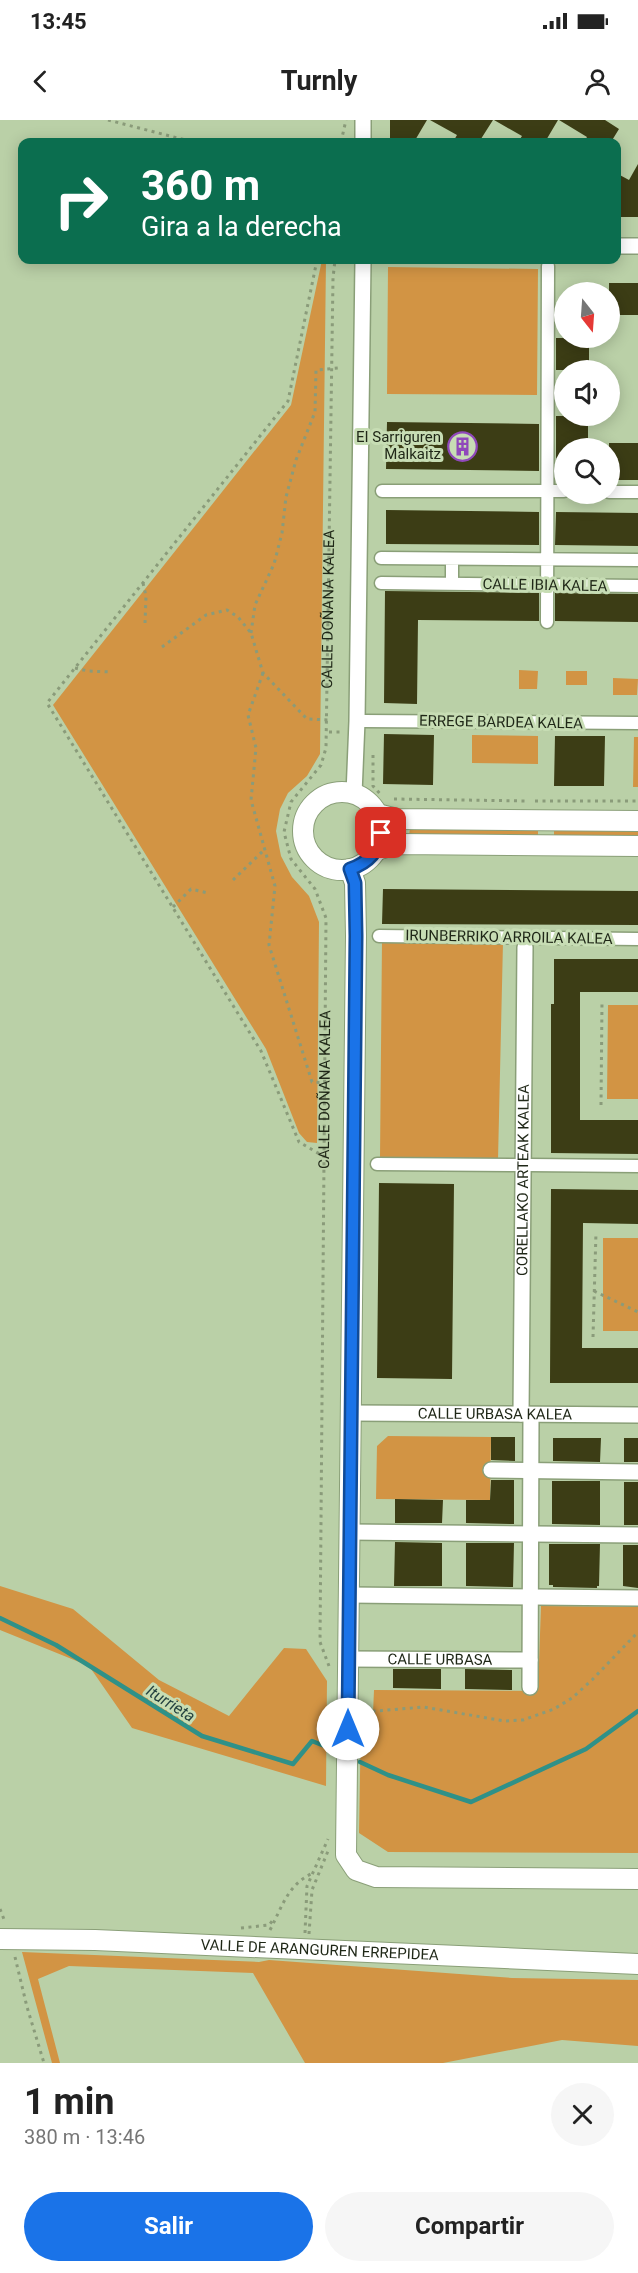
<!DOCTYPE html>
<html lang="es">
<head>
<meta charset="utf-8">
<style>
	:root { --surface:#fff; --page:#f6f6f6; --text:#222; --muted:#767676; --accent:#1a73e8 }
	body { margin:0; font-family:Roboto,sans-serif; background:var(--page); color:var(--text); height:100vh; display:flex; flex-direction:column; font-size:22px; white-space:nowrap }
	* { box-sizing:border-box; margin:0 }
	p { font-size:20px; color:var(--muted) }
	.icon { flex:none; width:33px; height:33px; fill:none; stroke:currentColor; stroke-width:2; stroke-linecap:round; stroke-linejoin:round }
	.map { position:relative; height:1943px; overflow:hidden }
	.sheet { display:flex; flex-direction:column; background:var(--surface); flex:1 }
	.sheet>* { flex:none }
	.hud { position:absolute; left:18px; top:18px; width:603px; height:126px; border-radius:12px; box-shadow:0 3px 15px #0003; background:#0b6e4f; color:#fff; overflow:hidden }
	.needle { width:39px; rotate:163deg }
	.fabs { position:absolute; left:554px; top:162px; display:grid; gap:12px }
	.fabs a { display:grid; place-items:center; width:66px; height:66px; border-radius:50%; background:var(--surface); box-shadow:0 3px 15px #0003; font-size:30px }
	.pin { position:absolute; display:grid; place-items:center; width:51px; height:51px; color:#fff; margin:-26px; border-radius:12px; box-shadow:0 3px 9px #0006 }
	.me { position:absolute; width:66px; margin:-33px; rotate:0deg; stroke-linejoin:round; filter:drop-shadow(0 0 4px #0008) }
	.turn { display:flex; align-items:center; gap:21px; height:126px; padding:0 24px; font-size:27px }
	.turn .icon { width:78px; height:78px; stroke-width:2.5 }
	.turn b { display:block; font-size:42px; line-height:51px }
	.round { display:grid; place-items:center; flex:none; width:63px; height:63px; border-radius:32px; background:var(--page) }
	.summary { display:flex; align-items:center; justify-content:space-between; height:102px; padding:0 24px }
	h1 { font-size:36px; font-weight:700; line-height:45px }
	.button { display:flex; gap:12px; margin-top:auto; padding:12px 24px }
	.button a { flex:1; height:69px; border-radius:36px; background:var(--accent); color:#fff; font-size:24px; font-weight:700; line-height:69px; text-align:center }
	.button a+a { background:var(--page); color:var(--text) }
	.status { display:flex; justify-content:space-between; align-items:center; height:42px; padding:0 30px; background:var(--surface); direction:ltr }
	.status svg { height:16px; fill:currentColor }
	header { display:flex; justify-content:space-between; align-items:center; height:78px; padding:0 24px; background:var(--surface); font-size:27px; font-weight:700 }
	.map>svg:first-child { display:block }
</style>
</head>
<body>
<div class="status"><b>13:45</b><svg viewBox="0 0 49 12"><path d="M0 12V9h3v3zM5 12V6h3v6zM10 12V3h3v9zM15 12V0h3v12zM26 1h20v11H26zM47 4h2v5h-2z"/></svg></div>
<header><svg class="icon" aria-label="back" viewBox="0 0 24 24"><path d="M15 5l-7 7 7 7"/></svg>Turnly<svg class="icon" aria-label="person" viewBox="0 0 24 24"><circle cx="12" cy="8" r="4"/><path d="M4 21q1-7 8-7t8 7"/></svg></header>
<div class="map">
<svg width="638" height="1943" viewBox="0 0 638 1943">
	<rect width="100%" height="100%" fill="#bad0a7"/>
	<path fill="#d29444" d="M322,140H326L320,634L307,656L288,673L280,689L276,711L281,736L292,757L309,776L319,802L317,1023L307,1022L299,1013L266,929L53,585L291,285Z
		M388,147L538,149L537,275L387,274Z
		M519,550L538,551L537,569H519Z
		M566,551H587V565H566Z
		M613,558L638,559L637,575H613Z
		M472,615L538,616V644L472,643Z
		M634,617H638V667H633Z
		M410,708L538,710V717L409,716Z
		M554,710L638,711V718L554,717Z
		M382,820L503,822L498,1040L380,1039Z
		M608,885H638V979H607Z
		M603,1118H638V1211H603Z
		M388,1316L491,1317L490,1380L376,1379L377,1326Z
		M0,1466L73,1489L159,1560L229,1596L284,1528L306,1529L327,1561L326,1666L132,1608L89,1546L0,1510Z
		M541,1486L638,1487V1733L388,1732L359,1713L361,1599L366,1598L367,1594L373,1593L374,1570L538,1571Z
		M22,1832L259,1842L269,1840L512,1858L638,1860V1926L562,1920L443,1943H305L253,1853L69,1846L38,1859L60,1943H52Z"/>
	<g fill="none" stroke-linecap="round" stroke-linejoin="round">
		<path stroke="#2f9188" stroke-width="4.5" d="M0,1498L56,1525L202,1616L293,1644L312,1621L332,1629
			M360,1642L388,1655L471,1682L586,1629L638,1591"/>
	</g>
	<path fill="#3c3d15" d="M390,0H427L414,22H390Z
		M430,0H493L479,22H453L457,15Z
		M494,0H558L545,22H518L522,16Z
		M559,0H605L619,9L611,22H584L587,17Z
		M638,44V97H616V53L629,60Z
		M609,163H638V195H609Z
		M556,218H589V250H556Z
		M556,296H588V328H564V352H556Z
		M387,302L539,304V351L386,349Z
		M609,323H638V360H609Z
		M386,390L539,392V425L386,424Z
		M556,392L638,393V426L555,425Z
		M385,471L539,473V501L418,500L417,584L384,583Z
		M555,473L638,474V502L555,501Z
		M384,614L434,615L433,665L383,664Z
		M555,616H605L604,666H554Z
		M383,769L638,771V805L382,804Z
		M554,839H638V872H580V1000H638V1034L551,1033V884H554Z
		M379,1063L454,1064L452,1259L377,1258Z
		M551,1069L638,1070V1104L583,1103L582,1228H638V1263H550Z
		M491,1317H515V1341L491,1340Z
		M553,1318H601L600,1342L553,1341Z
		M624,1318H638V1342H624Z
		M491,1360H514V1404L466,1403V1380H490Z
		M552,1361H600V1405L552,1404Z
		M624,1362H638V1405H624Z
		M395,1379L443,1380L442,1403H395Z
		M395,1422L442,1423V1466H394Z
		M466,1423H514L513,1467L466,1466Z
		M549,1424H600L599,1466H597V1468L553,1467V1465H549Z
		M623,1425H638V1468L623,1466Z
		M393,1549H441V1569L393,1568Z
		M465,1549L512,1550V1570L465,1569Z"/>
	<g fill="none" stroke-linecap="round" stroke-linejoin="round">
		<defs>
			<path id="pedestrian" d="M382,371H564
				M609,372H638
				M381,438L638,440
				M381,463L638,466
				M452,463V439
				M547,502L548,146
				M364,601L638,603
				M379,816L638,819
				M377,1044L518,1045
				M529,1045L638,1046"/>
			<g id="minor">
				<path d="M363,0V22"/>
				<path d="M616,126H638"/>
				<path d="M354,674L357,601L363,140"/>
				<path id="s2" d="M351,1293L638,1295"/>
				<path id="s3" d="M521,1294L525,827"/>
				<path d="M491,1350L638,1352"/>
				<path d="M349,1412L638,1415"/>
				<path d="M349,1475L638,1478"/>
				<path id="s4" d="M348,1539L530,1540"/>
				<path d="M530,1567L531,1295"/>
			</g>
			<g id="tertiary">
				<circle cx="342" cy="711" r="39"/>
				<path d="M377,694L397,699L638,701"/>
				<path d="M376,730L398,724L638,726"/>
				<path d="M350,749L355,763L356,816L346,1735L356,1750L376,1757L638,1759"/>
				<path id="s5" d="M0,1819L95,1820L638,1844"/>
			</g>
		</defs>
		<use href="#pedestrian" stroke="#8a9f78" stroke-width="15"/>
		<use href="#minor" stroke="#8a9f78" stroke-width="18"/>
		<use href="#tertiary" stroke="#8a9f78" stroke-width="22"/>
		<g stroke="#8a9b7a" stroke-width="3" stroke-dasharray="3 4.5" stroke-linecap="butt">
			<path d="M108,0L193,22"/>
			<path d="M341,22L346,0"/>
			<path d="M317,140L288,281L47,583L261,931L299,1022L323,1036"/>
			<path d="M143,463L146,476L145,503"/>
			<path d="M251,513L255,485L274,444L282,413L286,377L296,340L315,292L316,250L339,248"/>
			<path d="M162,527L206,495L227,490L238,497L251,513L263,553L307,599L328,600"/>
			<path d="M75,548L88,551L112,552"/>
			<path d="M263,553L248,595L256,628L251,680L275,766L269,825L312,962L331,963"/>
			<path d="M329,612H343"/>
			<path d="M373,635V666L382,676"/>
			<path d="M394,679L528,681"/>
			<path d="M535,681H638"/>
			<path d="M233,760L264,730"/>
			<path d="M173,787L191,769L208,773"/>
			<path d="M601,985L602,881"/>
			<path d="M594,1171L638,1192"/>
			<path d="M593,1217L596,1112"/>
			<path id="s1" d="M329,1546L320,1522L326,798L315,769L291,739L284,712L291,682L321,645L326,628L333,158L335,140"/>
			<path d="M365,1592L423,1587L505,1601L523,1600L554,1589L572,1578L592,1560L638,1512"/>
			<path d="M0,1789L5,1802"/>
			<path d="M241,1808L269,1805L273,1800"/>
			<path d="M270,1810C282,1787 288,1764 313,1753"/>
			<path d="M305,1813L307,1766L328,1719"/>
			<path d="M309,1814L312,1770L328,1731"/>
			<path d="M15,1837L27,1887L44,1943"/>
		</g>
		<use href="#pedestrian" stroke="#fff" stroke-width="12"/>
		<use href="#minor" stroke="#fff" stroke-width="15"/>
		<use href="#tertiary" stroke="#fff" stroke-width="20"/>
	</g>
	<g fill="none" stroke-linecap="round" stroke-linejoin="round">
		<defs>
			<path id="route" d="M348,1609L356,816L355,763L350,749C368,743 379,731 381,713"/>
		</defs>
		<use href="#route" stroke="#114b97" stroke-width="15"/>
		<use href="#route" stroke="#1a73e8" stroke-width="10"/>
	</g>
	<defs>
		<symbol id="building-ring" viewBox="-11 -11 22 22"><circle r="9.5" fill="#c7ddb4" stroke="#9048bb" stroke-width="1.5"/><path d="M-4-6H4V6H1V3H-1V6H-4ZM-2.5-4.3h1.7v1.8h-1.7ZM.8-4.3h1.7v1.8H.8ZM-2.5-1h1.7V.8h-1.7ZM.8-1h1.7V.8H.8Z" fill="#9048bb"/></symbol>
	</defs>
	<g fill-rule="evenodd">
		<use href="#building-ring" x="446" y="310" width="33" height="33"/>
	</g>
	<g text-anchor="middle" stroke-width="6" stroke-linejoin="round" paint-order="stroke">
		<g font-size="15" fill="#1f2717" stroke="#c7ddb4" text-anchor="end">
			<text x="441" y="322">EI Sarriguren<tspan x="441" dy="17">Malkaitz</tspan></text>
		</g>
		<g font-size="15" fill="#1f2717" stroke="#c7ddb4">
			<text transform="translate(545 465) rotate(1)" y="5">CALLE IBIA KALEA</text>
			<text dy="5" stroke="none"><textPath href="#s1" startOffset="1082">CALLE DOÑANA KALEA</textPath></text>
			<text transform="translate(501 602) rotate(1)" y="5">ERREGE BARDEA KALEA</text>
			<text transform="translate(509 817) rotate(1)" y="5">IRUNBERRIKO ARROILA KALEA</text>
			<text dy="5" stroke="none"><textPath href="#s1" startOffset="578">CALLE DOÑANA KALEA</textPath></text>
			<text dy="5" stroke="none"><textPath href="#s3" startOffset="234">CORELLAKO ARTEAK KALEA</textPath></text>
			<text dy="5" stroke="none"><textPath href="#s2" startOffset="144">CALLE URBASA KALEA</textPath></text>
			<text dy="5" stroke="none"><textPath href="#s4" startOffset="92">CALLE URBASA</textPath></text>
			<text dy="5" stroke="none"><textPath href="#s5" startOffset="320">VALLE DE ARANGUREN ERREPIDEA</textPath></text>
		</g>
		<g font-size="16" font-style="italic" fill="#264341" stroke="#c7ddb4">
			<text transform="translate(171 1583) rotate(32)" y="6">Iturrieta</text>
		</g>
	</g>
</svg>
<div class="fabs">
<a><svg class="needle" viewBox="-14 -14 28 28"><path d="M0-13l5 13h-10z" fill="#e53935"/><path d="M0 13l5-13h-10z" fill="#767676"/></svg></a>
<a><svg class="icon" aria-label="sound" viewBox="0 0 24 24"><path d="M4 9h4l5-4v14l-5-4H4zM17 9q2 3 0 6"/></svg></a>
<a><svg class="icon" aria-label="search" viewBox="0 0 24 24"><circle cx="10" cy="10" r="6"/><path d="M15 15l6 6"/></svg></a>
</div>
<div class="pin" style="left:381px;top:713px;background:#d93025"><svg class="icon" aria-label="arrive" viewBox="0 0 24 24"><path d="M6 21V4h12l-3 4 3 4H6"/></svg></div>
<svg class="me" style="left:348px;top:1609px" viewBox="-20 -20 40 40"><circle r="19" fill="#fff"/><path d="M0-13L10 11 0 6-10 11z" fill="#1a73e8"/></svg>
<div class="hud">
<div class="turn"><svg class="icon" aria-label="right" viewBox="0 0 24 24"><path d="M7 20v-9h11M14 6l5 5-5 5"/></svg><div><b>360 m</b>Gira a la derecha</div></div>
</div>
</div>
<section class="sheet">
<div class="summary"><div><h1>1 min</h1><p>380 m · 13:46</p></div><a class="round"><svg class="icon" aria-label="close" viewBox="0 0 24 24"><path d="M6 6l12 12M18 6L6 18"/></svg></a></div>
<div class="button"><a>Salir</a><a>Compartir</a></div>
</section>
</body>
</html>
